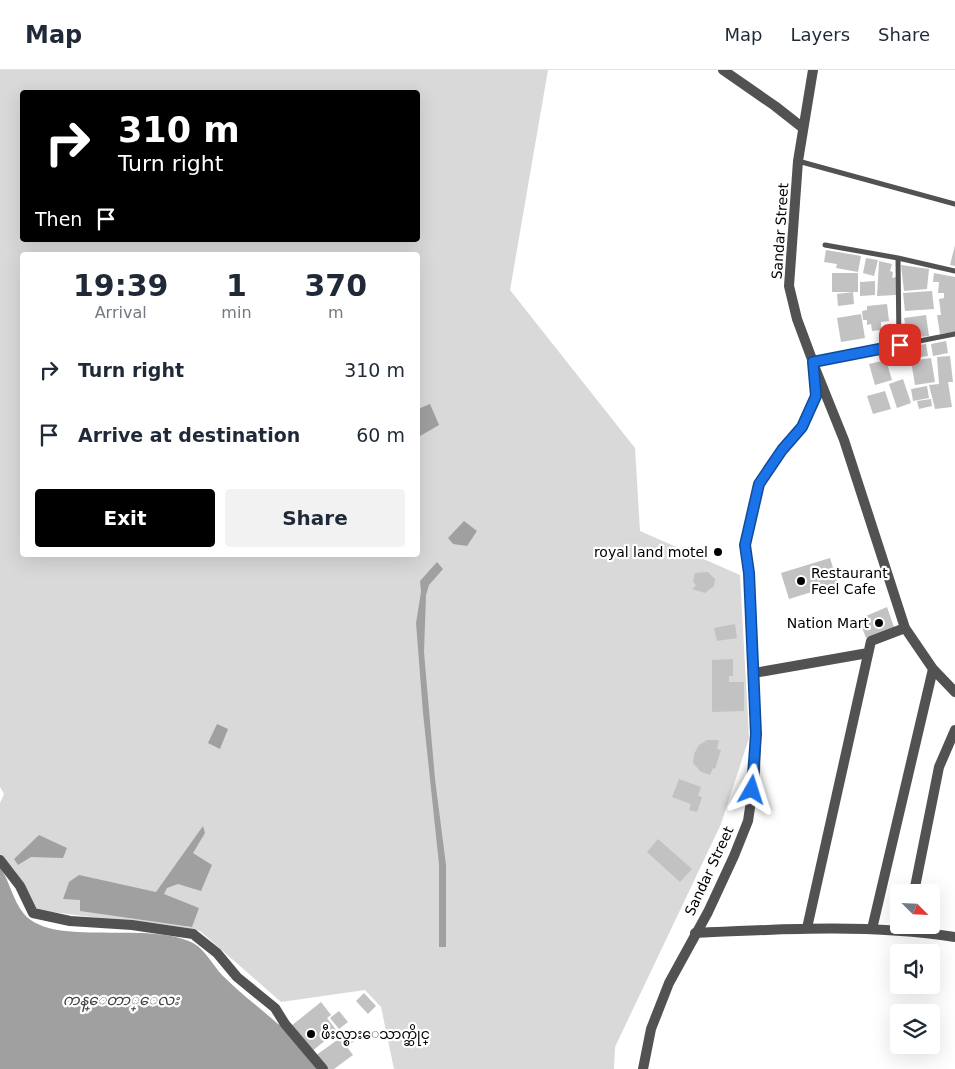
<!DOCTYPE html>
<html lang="en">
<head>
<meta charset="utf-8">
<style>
	:root { --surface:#fff; --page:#f2f2f3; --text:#1f2937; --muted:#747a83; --line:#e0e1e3; --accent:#000 }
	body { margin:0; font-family:"DejaVu Sans","Noto Sans Myanmar",sans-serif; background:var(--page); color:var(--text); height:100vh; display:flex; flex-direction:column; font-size:19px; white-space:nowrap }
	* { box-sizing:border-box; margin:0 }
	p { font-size:16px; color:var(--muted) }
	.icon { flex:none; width:28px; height:28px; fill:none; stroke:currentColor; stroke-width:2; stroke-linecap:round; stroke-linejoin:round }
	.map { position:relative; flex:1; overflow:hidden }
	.drawer { position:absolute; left:20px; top:182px; width:400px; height:305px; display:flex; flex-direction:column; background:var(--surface); border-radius:5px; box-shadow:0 5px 20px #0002 }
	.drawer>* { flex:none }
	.top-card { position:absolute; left:20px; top:20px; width:400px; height:152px; border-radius:5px; box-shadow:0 5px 20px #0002; background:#000; color:#fff; overflow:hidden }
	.needle { width:32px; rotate:114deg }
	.buttons { position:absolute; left:890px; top:814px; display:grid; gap:10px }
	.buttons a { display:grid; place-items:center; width:50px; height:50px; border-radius:5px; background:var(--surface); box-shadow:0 5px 20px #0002; font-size:25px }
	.pin { position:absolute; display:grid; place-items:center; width:42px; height:42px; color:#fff; margin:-21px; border-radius:10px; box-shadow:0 2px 8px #0006 }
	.me { position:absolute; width:55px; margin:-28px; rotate:6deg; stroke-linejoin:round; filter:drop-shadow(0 0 4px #0008) }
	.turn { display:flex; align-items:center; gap:18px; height:105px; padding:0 15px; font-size:22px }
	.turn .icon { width:65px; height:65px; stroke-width:2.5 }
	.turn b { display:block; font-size:35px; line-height:42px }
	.then { display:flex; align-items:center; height:48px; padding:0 15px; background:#0003; gap:10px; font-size:19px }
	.eta { display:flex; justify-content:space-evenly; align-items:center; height:85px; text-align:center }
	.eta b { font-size:30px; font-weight:700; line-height:35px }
	.primary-button { display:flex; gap:10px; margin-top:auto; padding:10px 15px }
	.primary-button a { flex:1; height:58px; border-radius:5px; background:var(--accent); color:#fff; font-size:20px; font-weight:700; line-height:58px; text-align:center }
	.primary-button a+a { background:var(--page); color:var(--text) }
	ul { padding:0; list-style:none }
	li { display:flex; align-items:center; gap:15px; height:65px; padding:0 15px }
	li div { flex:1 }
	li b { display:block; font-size:19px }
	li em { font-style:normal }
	header { display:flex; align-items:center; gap:30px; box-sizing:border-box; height:70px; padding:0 25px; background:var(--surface); border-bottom:1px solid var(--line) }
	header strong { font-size:24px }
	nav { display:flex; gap:28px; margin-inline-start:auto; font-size:18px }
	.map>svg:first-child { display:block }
</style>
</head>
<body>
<header>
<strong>Map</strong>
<nav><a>Map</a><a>Layers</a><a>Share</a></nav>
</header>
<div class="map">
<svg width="955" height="999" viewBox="0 0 955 999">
	<rect width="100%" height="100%" fill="#fff"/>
	<path fill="#d9d9d9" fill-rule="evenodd" d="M0,0H548L510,220L635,378L640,461L740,505L749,668L721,754L615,977L614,999H394L381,937L365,920L281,932L200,861L37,840L14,800L0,784V733L4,724L0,717ZM22,22H418V170H22ZM22,185H418V485H22Z"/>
	<path fill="#a0a0a0" d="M430,334L439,355L420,366L418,365V339Z
		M464,451L477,461L467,476L453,474L448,468Z
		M437,492L443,499L429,515L426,525L424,582L435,709L446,795V877H439V794L423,643L416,553L421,522L420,511Z
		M217,654L228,659L220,679L208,673Z
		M203,756L205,763L193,783L212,795L201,821L178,814L167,818L164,824L199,838L192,857L80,841V830L63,829L69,812L79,805L156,822Z
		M39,765L67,778L63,788L31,787L18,795L14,789Z
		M0,797C10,812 13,831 24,844C53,878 149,850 193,873C206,880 213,896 223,906C240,923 260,938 278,954L288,958L320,999H0Z"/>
	<path fill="#c2c2c2" d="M955,175V196L950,195Z
		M826,180L861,186L858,202L836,198L837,194L824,192Z
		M866,188L878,190L874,206L863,203Z
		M879,191L892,194L890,201L893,202L892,208L896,207V225L877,226Z
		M901,195L929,199L927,219L904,221Z
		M832,203H858V222H832Z
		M934,203L955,207V262L940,264L937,245H941L939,229L944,228V223H938L939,212H933Z
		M875,211V225L860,226V212Z
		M932,221L934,239L905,241L903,223Z
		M853,222L854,234L838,236L837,224Z
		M887,234L889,251L881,252V260L872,261L871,254L867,255V250H863L862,241L867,240V236Z
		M861,244L865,268L841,272L837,248Z
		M926,245L929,266L908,268L907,262L903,263L902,254L905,253L904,248Z
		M946,271L948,283L933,286L931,274Z
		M926,274L928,286L914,288L913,276Z
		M950,286L953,312H948L952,337L935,339L929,315L939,314L937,287Z
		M931,288L935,312L915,315L911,291Z
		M886,290L892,310L875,315L869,294Z
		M903,309L911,333L897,338L889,314Z
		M927,316L929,328L913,331L911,319Z
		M885,321L891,339L873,344L867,326Z
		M931,329L932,336L919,339L917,331Z
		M830,488L838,514L789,529L781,503Z
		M708,502L715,509L714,516L705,523L692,519L696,515L693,512L695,503Z
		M887,537L894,557L866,568L859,549Z
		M735,554L737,568L717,571L714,558Z
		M733,589V606H729V612H744V641L712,642V590Z
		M707,670H719L717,679L721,680L715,699L713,698L710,705L701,702L693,693L694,684L699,675Z
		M679,709L701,717L698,726L702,727L697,742L689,740L691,734L672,727Z
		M658,769L692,799L680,812L647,782Z
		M364,923L376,936L368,944L356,931Z
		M321,932L331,945L327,948L337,961L311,982L291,956Z
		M339,941L348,952L339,959L330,948Z
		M345,959L354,971L347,977L353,985L334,999H325L315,986L340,968L339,964Z"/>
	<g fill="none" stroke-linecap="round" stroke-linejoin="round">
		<path stroke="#525252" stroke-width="5" d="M798,91L955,134
			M825,175L898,188L955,201
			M898,188L899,275
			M813,292L955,264"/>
		<path stroke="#525252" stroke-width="10" d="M815,298L844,370L905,558L933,599L955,622
			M754,603L868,583
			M0,790L20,816L33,843L70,851L132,855L193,864L217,883L237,907L275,938L285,954L323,999
			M914,822L939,697L955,660
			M807,858L871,571L905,558
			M872,859L933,599
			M695,863C782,859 869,854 955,867"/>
		<path stroke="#525252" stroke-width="10" d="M723,0L775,36L803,58
			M643,999L651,959L669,913L708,842L734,786L748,751L755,704L756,664L749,503L745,475L759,414L782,380L802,357L816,326L813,292L797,249L789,216L798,91L813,0"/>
	</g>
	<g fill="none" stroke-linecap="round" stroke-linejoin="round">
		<defs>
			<path id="route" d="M752,720L756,664L749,503L745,475L759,414L782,380L802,357L816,326L813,292L900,275"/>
		</defs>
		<use href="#route" stroke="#114b97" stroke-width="12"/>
		<use href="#route" stroke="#1a73e8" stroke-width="9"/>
	</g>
	<g fill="#000" stroke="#fff" stroke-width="2">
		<circle cx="718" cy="482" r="5"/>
		<circle cx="801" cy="511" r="5"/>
		<circle cx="879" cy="553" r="5"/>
		<circle cx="311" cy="964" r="5"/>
	</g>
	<g text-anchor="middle" stroke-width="4.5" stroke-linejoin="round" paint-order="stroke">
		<g font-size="14" fill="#000" stroke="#fff">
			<text transform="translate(780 161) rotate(-86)" y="5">Sandar Street</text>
			<text transform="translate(709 801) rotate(-65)" y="5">Sandar Street</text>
		</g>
		<g font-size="14" fill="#000" stroke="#fff" text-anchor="end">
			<text x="708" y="487">royal land motel</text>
			<text x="811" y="508" text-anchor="start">Restaurant<tspan x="811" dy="16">Feel Cafe</tspan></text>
			<text x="869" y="558">Nation Mart</text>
			<text x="321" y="969" text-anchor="start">ဖီးလ္စားေသာက္ဆိုင္</text>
		</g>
		<g font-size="15" font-style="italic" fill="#414141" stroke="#fff">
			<text x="121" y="935">ကန္ေတာ္ေလး</text>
		</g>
	</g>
</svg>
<div class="buttons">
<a><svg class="needle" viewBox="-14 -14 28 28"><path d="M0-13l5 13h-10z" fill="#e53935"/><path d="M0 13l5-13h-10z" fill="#747a83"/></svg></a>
<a><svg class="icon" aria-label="sound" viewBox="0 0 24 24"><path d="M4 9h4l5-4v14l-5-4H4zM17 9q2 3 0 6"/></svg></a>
<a><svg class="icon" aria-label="layers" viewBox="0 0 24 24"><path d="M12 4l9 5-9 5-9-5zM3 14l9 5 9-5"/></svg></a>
</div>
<div class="pin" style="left:900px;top:275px;background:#d93025"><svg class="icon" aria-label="arrive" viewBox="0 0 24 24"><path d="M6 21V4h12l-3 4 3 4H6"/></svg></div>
<svg class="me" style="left:752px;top:720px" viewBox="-20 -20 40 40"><path d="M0-17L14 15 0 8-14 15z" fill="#1a73e8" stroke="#fff" stroke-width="4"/></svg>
<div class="top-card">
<div class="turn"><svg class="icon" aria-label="right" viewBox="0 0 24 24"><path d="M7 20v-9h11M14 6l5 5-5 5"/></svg><div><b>310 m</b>Turn right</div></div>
<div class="then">Then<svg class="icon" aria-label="arrive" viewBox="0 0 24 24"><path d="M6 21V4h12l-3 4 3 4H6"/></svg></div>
</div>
<section class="drawer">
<div class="eta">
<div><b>19:39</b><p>Arrival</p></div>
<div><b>1</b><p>min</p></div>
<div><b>370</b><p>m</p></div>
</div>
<ul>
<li><svg class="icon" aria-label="right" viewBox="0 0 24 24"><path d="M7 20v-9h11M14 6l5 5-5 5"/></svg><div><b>Turn right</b></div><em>310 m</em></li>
<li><svg class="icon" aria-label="arrive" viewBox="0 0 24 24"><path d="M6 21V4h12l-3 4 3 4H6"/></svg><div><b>Arrive at destination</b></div><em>60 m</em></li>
</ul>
<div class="primary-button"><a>Exit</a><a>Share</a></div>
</section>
</div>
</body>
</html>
